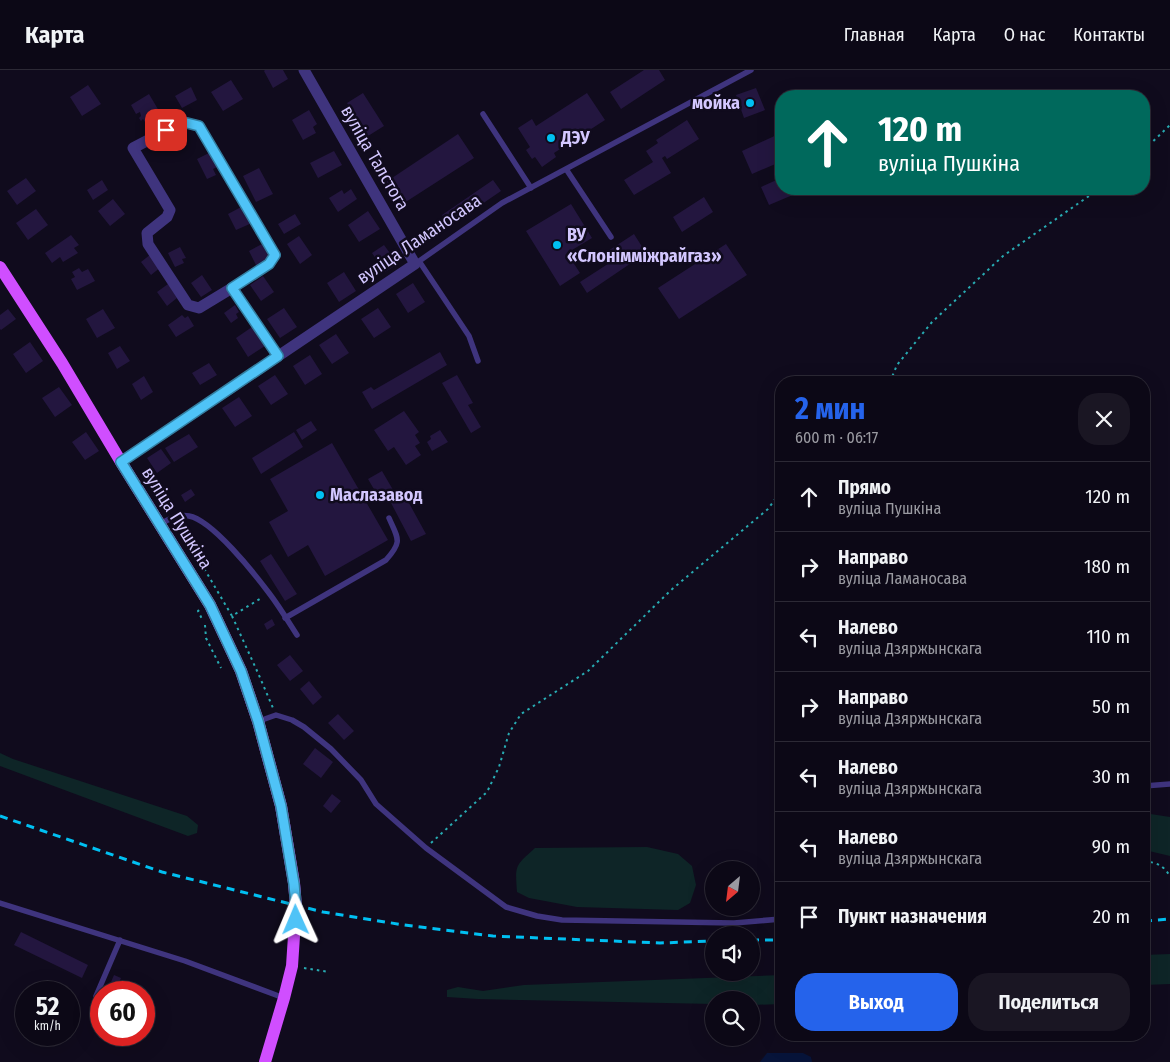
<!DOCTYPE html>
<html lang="ru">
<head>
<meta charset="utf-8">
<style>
	:root { --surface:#0c0816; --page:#1a1623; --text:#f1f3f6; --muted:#9a9aa1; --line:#2c2935; --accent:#2563eb }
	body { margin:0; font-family:"Fira Sans Condensed",sans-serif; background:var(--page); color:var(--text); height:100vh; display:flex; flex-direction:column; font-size:19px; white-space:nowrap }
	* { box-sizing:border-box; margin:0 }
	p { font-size:16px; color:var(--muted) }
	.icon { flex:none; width:28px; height:28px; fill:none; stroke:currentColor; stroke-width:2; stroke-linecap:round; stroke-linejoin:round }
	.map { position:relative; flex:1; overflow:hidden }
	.side { position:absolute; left:775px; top:306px; width:375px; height:665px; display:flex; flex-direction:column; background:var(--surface); border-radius:20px; box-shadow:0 5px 20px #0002,0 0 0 1px var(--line) }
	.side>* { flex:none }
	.guide { position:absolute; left:775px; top:20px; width:375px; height:105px; border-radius:20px; box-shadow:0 5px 20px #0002,0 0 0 1px var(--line); background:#00695c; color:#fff; overflow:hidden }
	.needle { width:32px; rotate:208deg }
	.fabs { position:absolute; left:705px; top:791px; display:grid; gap:10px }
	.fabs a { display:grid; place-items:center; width:55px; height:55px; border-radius:50%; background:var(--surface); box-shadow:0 5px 20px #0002,0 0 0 1px var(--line); font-size:25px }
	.speed { position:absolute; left:15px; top:911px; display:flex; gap:10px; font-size:25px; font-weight:700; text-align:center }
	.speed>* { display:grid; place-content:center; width:65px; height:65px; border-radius:50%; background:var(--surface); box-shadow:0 5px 20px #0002,0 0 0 1px var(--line); line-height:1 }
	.speed small { font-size:12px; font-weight:400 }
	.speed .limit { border:8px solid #d22; background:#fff; color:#111 }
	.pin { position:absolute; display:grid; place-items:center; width:42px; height:42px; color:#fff; margin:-21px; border-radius:10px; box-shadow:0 2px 8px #0006 }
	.me { position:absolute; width:55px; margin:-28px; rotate:359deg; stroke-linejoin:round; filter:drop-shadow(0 0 4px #0008) }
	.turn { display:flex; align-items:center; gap:18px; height:105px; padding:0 20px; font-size:22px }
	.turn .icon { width:65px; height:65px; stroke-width:2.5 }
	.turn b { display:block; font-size:35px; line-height:42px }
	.round { display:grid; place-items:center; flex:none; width:52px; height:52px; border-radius:20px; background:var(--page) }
	.summary { display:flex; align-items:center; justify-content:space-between; height:85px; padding:0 20px }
	h1 { font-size:30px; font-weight:700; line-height:38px; color:var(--accent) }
	.button { display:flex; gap:10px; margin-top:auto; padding:10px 20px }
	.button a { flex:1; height:58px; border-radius:20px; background:var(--accent); color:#fff; font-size:20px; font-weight:700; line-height:58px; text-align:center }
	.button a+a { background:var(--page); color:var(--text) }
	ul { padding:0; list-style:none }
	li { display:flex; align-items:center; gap:15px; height:70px; padding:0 20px; border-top:1px solid var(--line) }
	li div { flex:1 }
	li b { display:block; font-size:19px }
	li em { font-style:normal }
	header { display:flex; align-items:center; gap:30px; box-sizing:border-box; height:70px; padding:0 25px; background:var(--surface); border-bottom:1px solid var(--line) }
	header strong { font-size:24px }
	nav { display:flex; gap:28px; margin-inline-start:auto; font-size:18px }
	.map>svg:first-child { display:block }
</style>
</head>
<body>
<header>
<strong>Карта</strong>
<nav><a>Главная</a><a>Карта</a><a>О нас</a><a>Контакты</a></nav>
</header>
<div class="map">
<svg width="1170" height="992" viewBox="0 0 1170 992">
	<rect width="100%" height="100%" fill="#100b1d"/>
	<path fill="#0e2527" d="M0,683L13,689L187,746L198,755L197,763L188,766L0,696Z
		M1144,743L1170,747V786L1149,781H1144Z
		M647,777L678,784L692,796L696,815L690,833L678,840L577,837L529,828L517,822C515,795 515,796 535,778Z
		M1170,884V914L1144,915V885Z
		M781,905V934L751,935V930H714V934L478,929L447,927V920L458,917L483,921L524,915Z"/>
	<path fill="#07143a" d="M767,983H803L811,987L812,992H760Z"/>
	<path fill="#23163f" d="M265,0H283L288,9L273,18L264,1Z
		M644,0H659L665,10L621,39L610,22Z
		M231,10L243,29L223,41L211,22Z
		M88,15L101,34L82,46L70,27Z
		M191,17L197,30L182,38L175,26Z
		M756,18L765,40L744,48L736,25Z
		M363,23L384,56L368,66L347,33Z
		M587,23L605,50L554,83L556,87L542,97L535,87L532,89L526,80L530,77L518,58L532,49L536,56Z
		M149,24L162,46L147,55L143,49L141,51L139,48L141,46L140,42L136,44L131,35Z
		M309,40L317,54L313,57L316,63L303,70L292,50Z
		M687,50L699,69L667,89L665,86L662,88L671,103L634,125L624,110L653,92L646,81L658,73L656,70Z
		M781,63V96L780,92L752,104L742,81Z
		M458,64L474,88L401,135L386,112Z
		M334,81L342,95L318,108L310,93Z
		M209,83L217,97L213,99L216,105L207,109L197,89Z
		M259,98L273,124L256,132L243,106Z
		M26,108L36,121L17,135L7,121Z
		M781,108V119H807L769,135L761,117Z
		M102,110L108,120L93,130L87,120Z
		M493,110L501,121L450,156L442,145Z
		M351,119L357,129L338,142L329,128L342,120L344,124Z
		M704,127L713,142L682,162L673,147Z
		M113,129L125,144L110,156L98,141Z
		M571,134L592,168L567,183L580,203L560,216L526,161Z
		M243,136L252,153L236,160L228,144Z
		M36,139L48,155L28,170L16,153Z
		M368,141L380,159L359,172L348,155Z
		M295,144L301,154L284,164L278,154Z
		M634,164L646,183L587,223L580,212L614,190L608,181Z
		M71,165L79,175L74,178L78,183L63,192L60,187L52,193L45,183Z
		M299,166L312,185L300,194L287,174Z
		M262,174L271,189L257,197L249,181Z
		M726,174L747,205L679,249L658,218Z
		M384,175L398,194L385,202L372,183Z
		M180,177L186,188L182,189L184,193L175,197L168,183Z
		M151,184L161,197L151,205L141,192Z
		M79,198L82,202L88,199L95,211L77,220L71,209L75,207L72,202Z
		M344,202L356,221L339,232L327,213Z
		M202,205L212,220L201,227L191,213Z
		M263,206L274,222L261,231L250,215Z
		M413,213L425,232L408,243L396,224Z
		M168,214L177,228L167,236L157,222Z
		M235,235L239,242L236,244L238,248L231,253L224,243Z
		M284,238L297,257L280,268L267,249Z
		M378,238L391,257L374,268L361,249Z
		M8,239L16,249L1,260L0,259V245Z
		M103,239L115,258L97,268L86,249Z
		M182,245L185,248L188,246L194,256L176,267L168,255Z
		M252,257L265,276L248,287L236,268Z
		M336,264L349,283L332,294L319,275Z
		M30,272L43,291L26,303L13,284Z
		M120,276L130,291L117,299L108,283Z
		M440,282L447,295L372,339L362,322L371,317L374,320Z
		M310,285L322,304L305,315L293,296Z
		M209,293L217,305L200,315L192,303Z
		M275,305L288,324L271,335L258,316Z
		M457,305L473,333L468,335L481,357L471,363L442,313Z
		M144,306L153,322L141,330L132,314Z
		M59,317L72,335L55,347L42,328Z
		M239,327L252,346L235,357L222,338Z
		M404,341L419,362L415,365L420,373L415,376L421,385L406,395L394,377L388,381L374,360Z
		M311,351L317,360L302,370L296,360Z
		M440,360L448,372L432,381L427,372L431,369L430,366Z
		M86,362L99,381L85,390L72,372Z
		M294,362L303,377L261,404L252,388Z
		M189,364L198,377L174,392L165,378Z
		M332,373L388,470L325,506L308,475L288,487L269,452L288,441L270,409Z
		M161,379L171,393L157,403L147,388Z
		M382,401L396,425L382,433L368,409Z
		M191,419L195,425L185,432L181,425Z
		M404,424L426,464L411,471L390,431Z
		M271,484L297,524L285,531L260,491Z
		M272,549L275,555L267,560L264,554Z
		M290,585L303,601L290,611L277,595Z
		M309,611L322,627L313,635L300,619Z
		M338,644L354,661L344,670L328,653Z
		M315,678L333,692L321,708L303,694Z
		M332,724L341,731L331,743L323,736Z
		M21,862L88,895L82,908L14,875Z
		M114,905L121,908L115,922L108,919Z"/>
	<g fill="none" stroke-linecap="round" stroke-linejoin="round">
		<path stroke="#28abb2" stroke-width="2" stroke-dasharray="2.5 4" stroke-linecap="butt" d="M1144,80L1170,55
			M890,312L897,295L932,252L1003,186L1099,119
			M178,454L232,546L263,527
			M199,540L198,541L203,551
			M232,546L258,603L273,638
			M205,555L206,568L221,598
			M431,773L487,722L499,697L509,663L521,644L588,601L671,520L768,439L781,421
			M1144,791C1157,793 1162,794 1170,806
			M304,898L329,902"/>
		<path stroke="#3f347e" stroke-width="5.5" d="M483,44L531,118
			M566,99L611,167
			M419,191L469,266L478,291
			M415,194L502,133L751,0
			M160,454C169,449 178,444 189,446C212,450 254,503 269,523C279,536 288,551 297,565
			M285,548L386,490C403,471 398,469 389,448
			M259,651L276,645L292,650L304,657L331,679L361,710L376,734L426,778L506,837L537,846L562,850L734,853L781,849
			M1144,716L1170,714
			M0,833L185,891L284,928
			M96,926L120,870"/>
		<path stroke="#3f347e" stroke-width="11" d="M183,52L199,56L275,185L269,194L232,218L199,238L188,235L148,174L147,163L167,147L170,140L133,78Z
			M232,218L278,286
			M121,392L415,194L304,0"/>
		<path stroke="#d04eff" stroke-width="12" d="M0,197L62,293L121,392L210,535L241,601L258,651L281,736L294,813L296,836L292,896L284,928L265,992"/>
		<path stroke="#00c0f2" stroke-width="3" stroke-dasharray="8 6" stroke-linecap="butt" d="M0,746L162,802L323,842L404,855L493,866L660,873L714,871
			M1144,851L1170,849
			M751,870H781"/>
	</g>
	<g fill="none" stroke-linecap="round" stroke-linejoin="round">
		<defs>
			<path id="route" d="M166,60L183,52L199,56L275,185L269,194L232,218L278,286L121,392L210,535L241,601L258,651L281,736L294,814L296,836V850"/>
		</defs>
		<use href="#route" stroke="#337fa1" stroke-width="12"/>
		<use href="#route" stroke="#4fc3f7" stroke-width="9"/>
	</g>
	<g fill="#00c0f2" stroke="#100b1d" stroke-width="2">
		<circle cx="750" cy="33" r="5"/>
		<circle cx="551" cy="68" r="5"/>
		<circle cx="557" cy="175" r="5"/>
		<circle cx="320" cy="425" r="5"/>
	</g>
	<g text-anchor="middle" stroke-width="5" stroke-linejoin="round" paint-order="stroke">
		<g font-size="18" font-weight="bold" fill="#d3c7ff" stroke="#100b1d" text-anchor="start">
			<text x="740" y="39" text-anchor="end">мойка</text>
			<text x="561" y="74">ДЭУ</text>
			<text x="567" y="171">ВУ<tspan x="567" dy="21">«Слонімміжрайгаз»</tspan></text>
			<text x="330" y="431">Маслазавод</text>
		</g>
		<g font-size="18" fill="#d3c7ff" stroke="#100b1d">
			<text transform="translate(375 88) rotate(60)" y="6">вуліца Талстога</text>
			<text transform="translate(419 169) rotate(-34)" y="6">вуліца Ламаносава</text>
			<text transform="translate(177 448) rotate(58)" y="6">вуліца Пушкіна</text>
		</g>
	</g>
</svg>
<div class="fabs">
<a><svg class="needle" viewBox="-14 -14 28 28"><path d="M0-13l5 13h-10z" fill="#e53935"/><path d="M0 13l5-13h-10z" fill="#9a9aa1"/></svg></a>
<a><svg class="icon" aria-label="sound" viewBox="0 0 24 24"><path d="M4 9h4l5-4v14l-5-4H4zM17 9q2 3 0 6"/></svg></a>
<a><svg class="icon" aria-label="search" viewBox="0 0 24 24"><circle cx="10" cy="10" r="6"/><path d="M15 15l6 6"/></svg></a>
</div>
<div class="speed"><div>52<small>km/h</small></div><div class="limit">60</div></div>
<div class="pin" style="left:166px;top:60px;background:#d93025"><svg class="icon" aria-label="arrive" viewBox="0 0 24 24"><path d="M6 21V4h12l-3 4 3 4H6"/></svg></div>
<svg class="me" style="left:296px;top:850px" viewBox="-20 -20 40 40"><path d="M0-17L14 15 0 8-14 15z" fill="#4fc3f7" stroke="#fff" stroke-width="4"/></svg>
<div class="guide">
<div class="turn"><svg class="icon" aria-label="ahead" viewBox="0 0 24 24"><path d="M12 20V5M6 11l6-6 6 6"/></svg><div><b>120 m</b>вуліца Пушкіна</div></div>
</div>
<section class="side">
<div class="summary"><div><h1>2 мин</h1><p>600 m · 06:17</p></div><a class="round"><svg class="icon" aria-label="close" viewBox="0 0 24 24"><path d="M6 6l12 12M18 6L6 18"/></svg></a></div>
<ul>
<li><svg class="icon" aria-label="ahead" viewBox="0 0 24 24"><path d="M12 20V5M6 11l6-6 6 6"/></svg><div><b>Прямо</b><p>вуліца Пушкіна</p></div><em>120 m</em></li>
<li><svg class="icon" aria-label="right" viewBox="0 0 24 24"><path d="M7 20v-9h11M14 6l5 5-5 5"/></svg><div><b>Направо</b><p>вуліца Ламаносава</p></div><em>180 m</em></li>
<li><svg class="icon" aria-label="left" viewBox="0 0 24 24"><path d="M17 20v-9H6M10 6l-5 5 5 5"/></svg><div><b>Налево</b><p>вуліца Дзяржынскага</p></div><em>110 m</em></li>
<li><svg class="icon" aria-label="right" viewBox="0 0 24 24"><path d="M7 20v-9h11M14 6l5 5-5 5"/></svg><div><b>Направо</b><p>вуліца Дзяржынскага</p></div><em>50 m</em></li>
<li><svg class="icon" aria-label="left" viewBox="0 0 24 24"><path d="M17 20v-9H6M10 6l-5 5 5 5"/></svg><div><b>Налево</b><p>вуліца Дзяржынскага</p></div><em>30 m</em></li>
<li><svg class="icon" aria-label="left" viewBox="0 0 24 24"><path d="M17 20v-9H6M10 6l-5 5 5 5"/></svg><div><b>Налево</b><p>вуліца Дзяржынскага</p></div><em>90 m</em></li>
<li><svg class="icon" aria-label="arrive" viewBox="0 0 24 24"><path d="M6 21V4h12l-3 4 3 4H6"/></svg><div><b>Пункт назначения</b></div><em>20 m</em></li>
</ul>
<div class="button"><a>Выход</a><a>Поделиться</a></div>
</section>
</div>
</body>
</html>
